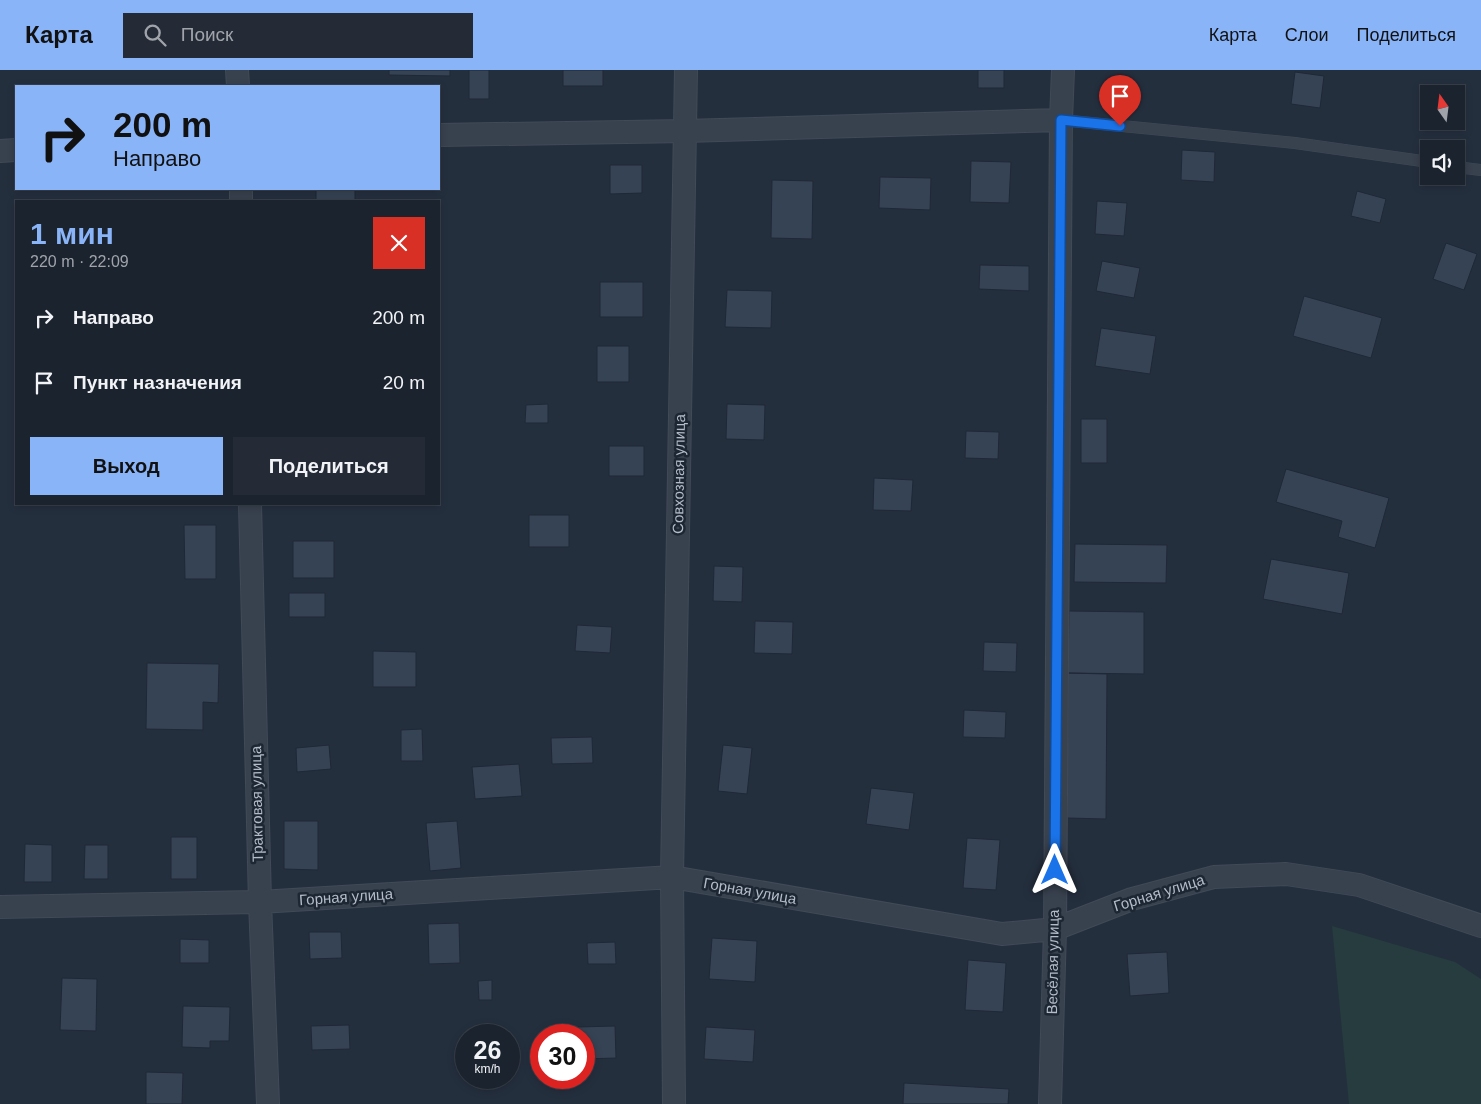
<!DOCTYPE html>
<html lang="ru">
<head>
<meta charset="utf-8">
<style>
	:root { --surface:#1b232e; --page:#242b36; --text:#f1f3f6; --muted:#a0a4aa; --line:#39404a; --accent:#8ab4f8 }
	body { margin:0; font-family:Helvetica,sans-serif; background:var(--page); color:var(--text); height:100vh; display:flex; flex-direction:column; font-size:19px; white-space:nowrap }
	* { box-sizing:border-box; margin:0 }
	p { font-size:16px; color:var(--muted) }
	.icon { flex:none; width:28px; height:28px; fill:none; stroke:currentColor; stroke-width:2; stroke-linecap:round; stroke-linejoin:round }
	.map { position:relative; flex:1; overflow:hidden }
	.side { position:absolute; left:15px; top:130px; width:425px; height:305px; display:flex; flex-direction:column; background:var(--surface); border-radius:0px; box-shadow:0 2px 8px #0003,0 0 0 1px var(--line) }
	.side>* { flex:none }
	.banner { position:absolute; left:15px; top:15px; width:425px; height:105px; border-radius:0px; box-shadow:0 2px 8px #0003,0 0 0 1px var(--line); background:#8ab4f8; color:#111; overflow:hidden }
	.needle { width:32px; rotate:346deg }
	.tools { position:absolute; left:1420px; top:15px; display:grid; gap:10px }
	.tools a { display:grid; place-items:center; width:45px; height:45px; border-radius:0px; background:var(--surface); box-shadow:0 2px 8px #0003,0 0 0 1px var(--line); font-size:25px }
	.speed { position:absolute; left:455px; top:954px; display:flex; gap:10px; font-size:25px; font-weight:700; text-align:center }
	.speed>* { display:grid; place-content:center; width:65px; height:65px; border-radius:50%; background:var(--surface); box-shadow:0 2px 8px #0003,0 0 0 1px var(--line); line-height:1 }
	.speed small { font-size:12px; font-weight:400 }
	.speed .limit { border:8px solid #d22; background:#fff; color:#111 }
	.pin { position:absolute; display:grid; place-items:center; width:42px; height:42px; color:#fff; margin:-51px -21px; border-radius:50% 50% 50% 0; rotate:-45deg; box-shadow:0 0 5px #0007 }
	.pin .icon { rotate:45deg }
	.me { position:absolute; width:55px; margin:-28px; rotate:0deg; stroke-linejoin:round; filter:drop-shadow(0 0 4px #0008) }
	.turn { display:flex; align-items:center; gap:18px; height:105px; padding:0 15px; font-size:22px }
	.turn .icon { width:65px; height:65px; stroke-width:2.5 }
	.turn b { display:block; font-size:35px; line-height:42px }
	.round { display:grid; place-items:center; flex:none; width:52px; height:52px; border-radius:0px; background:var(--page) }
	.summary { display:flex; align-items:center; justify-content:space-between; height:85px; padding:0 15px }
	h1 { font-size:30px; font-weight:600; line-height:38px; color:var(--accent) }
	.action { display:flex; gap:10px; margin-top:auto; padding:10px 15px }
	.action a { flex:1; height:58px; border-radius:0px; background:var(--accent); color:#111; font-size:20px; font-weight:600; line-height:58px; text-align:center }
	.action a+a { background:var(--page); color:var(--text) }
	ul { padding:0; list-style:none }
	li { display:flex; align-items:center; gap:15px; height:65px; padding:0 15px }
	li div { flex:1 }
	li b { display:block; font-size:19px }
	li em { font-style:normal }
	header { display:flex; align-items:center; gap:30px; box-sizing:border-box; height:70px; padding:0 25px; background:var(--accent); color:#111 }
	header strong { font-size:24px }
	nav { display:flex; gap:28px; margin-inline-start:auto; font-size:18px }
	.search { width:350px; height:45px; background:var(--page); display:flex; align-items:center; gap:12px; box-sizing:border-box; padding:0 18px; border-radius:0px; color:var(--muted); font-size:19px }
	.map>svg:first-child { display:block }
</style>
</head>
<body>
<header>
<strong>Карта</strong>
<div class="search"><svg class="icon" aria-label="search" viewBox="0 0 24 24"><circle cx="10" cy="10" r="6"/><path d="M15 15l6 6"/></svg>Поиск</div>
<nav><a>Карта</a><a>Слои</a><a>Поделиться</a></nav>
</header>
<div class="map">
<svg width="1481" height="1034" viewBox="0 0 1481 1034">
	<rect width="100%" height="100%" fill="#242f3e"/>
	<path fill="#263c3f" d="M1332,856L1455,892L1481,909V1034H1349Z"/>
	<path fill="#364354" stroke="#1f2835" d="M389,0H450V6L389,5Z
		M469,0H489V29H469Z
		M563,0H603V16H563Z
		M978,0H1004V18H978Z
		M1295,2L1324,6L1320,38L1291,34Z
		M1182,80L1215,82L1214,112L1181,110Z
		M971,91L1011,92L1009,133L970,132Z
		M610,95H642V123L610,124Z
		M880,107L931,108L930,140L879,138Z
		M772,110L813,111L812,169L771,168Z
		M316,119H355V131H316Z
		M1357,121L1386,129L1380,153L1351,146Z
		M1097,131L1127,133L1124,166L1095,164Z
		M1446,173L1477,184L1464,220L1433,209Z
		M1102,191L1140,198L1134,228L1096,221Z
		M980,195L1029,196V221L979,219Z
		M600,212H643V247H600Z
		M727,220L772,221L771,258L725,257Z
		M1304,226L1382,248L1371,288L1293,266Z
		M1101,258L1156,266L1150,304L1095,296Z
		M597,276H629V312H597Z
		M548,334V353H525L526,335Z
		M727,334L765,335L764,370L726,369Z
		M1081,349H1107V393H1081Z
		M966,361L999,362L998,389L965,388Z
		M609,376H644V406H609Z
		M1286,399L1389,428L1375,478L1338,467L1342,451L1276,432Z
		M874,408L913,410L911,441L873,440Z
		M529,445H569V477H529Z
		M184,455H216V509H185Z
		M293,471H334V508H293Z
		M1075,474L1167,475L1166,513L1074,512Z
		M1271,489L1349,503L1342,544L1263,529Z
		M714,496L743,497L742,532L713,531Z
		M289,523H325V547H289Z
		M1069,541L1144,542V604L1068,603Z
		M755,551L793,552L792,584L754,583Z
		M577,555L612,557L610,583L575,581Z
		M984,572L1017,573L1016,602L983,601Z
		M373,581L416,582V617H373Z
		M147,593L219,594L218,633L203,632V660L146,659Z
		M1068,603L1107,604L1106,749L1067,748Z
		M964,640L1006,642L1005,668L963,667Z
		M422,659L423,691H401V660Z
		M592,667L593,693L552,694L551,668Z
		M329,675L331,699L297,702L296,678Z
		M723,675L752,678L747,724L718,721Z
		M519,694L522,726L475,729L472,697Z
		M871,718L914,723L909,760L866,754Z
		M284,751H318V800L284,799Z
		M457,751L461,798L430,801L426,753Z
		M171,767H197V809H171Z
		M967,768L1000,770L996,820L963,818Z
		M25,774L52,775V812H24Z
		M85,775H108V809H84Z
		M459,853L460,893L429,894L428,854Z
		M309,862H341L342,888L310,889Z
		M712,868L757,871L755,912L709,909Z
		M180,869L209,870V893H180Z
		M615,872L616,894H588L587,873Z
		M1167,882L1169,923L1130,926L1127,884Z
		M968,890L1006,893L1003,942L965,940Z
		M62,908L97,909L96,961L60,960Z
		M492,910V930H479L478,911Z
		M183,936L230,937L229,971H210V978L182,977Z
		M349,955L350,979L312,980L311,956Z
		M615,956L616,988L584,989V965H578V957Z
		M706,957L755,960L753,992L704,989Z
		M146,1002L183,1003L182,1034H146Z
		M904,1013L1009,1019L1008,1034H903Z"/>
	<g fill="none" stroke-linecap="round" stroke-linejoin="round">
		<defs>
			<path id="service" d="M1061,50L1295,73L1429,92
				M1456,97L1481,100"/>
			<path id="minor" d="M237,0L238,16
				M439,65L685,61L1061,50
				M0,81L16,80
				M241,119V131
				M250,434L260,832L268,1034
				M0,837L260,832L672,807L1002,864L1055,859L1132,829L1214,807L1286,804L1359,815L1481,856
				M674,1034L672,807L686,0
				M1050,1034L1055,859L1061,50L1063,0"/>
		</defs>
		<use href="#service" stroke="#414a57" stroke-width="12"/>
		<use href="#minor" stroke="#414a57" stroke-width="24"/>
		<use href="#service" stroke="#38414e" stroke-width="11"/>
		<use href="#minor" stroke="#38414e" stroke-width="22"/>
	</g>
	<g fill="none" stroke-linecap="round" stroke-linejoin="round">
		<defs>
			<path id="route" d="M1055,800L1061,50L1120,56"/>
		</defs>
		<use href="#route" stroke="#114b97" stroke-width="12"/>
		<use href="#route" stroke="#1a73e8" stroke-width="9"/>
	</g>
	<g text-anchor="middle" stroke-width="5" stroke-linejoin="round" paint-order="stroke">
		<g font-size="15" fill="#b4bcc9" stroke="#1d2633">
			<text transform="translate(679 404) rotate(-89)" y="5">Совхозная улица</text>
			<text transform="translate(257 734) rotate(-91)" y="5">Трактовая улица</text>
			<text transform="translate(750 821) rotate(10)" y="5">Горная улица</text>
			<text transform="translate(1159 823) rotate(-17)" y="5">Горная улица</text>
			<text transform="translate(346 827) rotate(-4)" y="5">Горная улица</text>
			<text transform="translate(1053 892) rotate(-89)" y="5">Весёлая улица</text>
		</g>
	</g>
</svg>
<div class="tools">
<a><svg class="needle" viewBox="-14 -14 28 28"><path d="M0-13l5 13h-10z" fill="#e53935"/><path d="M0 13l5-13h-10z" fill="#a0a4aa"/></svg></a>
<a><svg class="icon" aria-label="sound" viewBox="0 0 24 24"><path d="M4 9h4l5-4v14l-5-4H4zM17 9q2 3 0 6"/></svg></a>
</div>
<div class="speed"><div>26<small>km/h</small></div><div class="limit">30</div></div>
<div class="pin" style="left:1120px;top:56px;background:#d93025"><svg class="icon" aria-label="arrive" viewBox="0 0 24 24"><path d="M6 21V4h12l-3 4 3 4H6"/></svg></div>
<svg class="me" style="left:1055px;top:800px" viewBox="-20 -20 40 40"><path d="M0-17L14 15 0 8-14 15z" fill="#1a73e8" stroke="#fff" stroke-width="4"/></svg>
<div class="banner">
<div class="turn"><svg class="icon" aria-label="right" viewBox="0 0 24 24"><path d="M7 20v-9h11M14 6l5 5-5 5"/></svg><div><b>200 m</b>Направо</div></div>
</div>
<section class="side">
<div class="summary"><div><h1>1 мин</h1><p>220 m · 22:09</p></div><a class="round" style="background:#d93025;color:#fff"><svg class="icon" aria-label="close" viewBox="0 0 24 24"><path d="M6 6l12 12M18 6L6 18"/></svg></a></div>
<ul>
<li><svg class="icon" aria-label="right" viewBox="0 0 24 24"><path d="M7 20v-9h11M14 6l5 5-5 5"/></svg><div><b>Направо</b></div><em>200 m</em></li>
<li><svg class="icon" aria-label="arrive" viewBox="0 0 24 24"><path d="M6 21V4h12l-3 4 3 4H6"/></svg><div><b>Пункт назначения</b></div><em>20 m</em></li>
</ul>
<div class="action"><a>Выход</a><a>Поделиться</a></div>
</section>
</div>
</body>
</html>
